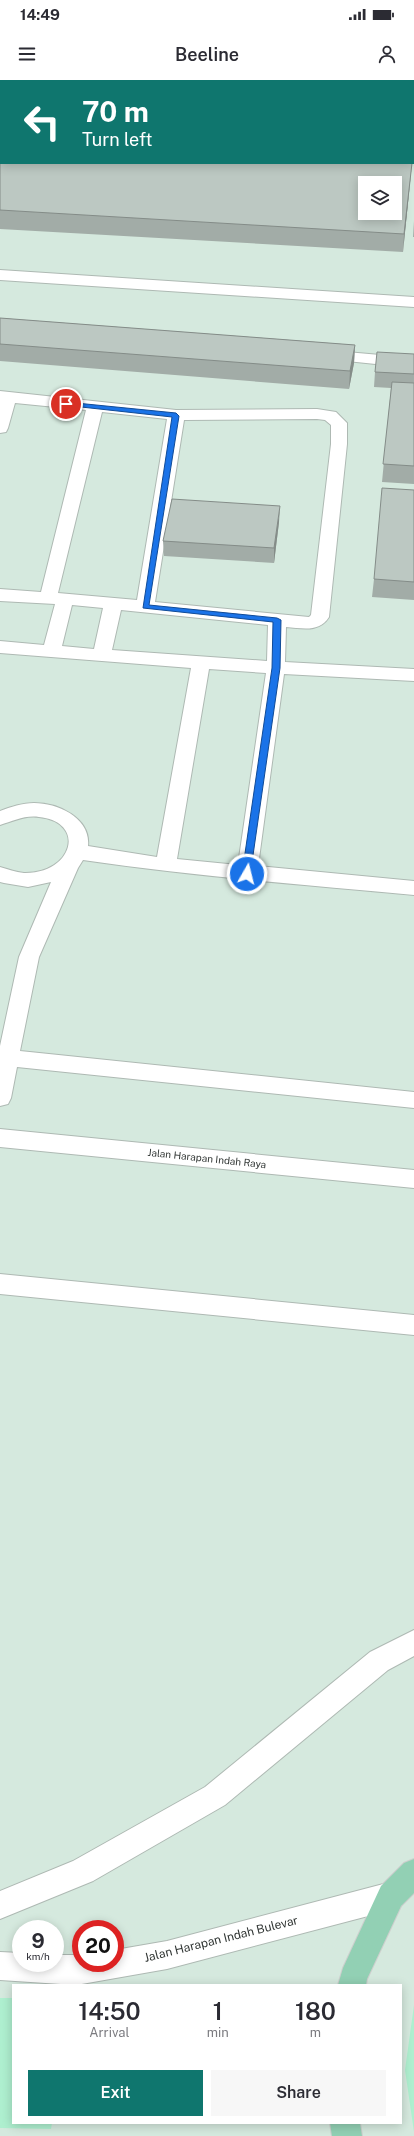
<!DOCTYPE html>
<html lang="en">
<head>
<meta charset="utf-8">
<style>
	:root { --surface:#fff; --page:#f7f7f7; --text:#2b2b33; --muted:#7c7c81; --accent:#0f766e }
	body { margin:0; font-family:"Public Sans",sans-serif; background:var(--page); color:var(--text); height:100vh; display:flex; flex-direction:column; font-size:15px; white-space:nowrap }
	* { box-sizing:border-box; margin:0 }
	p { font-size:13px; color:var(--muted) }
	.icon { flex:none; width:22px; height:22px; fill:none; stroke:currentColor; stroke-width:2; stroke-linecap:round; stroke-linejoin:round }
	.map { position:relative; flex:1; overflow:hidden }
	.sheet { position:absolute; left:12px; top:1904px; width:390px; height:140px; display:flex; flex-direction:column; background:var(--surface); border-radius:0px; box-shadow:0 2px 10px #0003 }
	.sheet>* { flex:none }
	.guide { position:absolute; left:0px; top:0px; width:414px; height:84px; box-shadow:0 2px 10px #0003; background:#0f766e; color:#fff; overflow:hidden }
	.tools { position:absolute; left:358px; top:96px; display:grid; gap:8px }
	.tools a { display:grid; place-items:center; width:44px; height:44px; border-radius:0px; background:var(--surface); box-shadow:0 2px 10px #0003; font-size:20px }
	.speed { position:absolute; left:12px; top:1840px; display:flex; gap:8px; font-size:20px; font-weight:700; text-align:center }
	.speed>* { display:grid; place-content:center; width:52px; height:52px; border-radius:50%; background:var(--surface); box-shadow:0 2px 10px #0003; line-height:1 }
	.speed small { font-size:10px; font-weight:400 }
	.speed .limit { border:6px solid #d22; background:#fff; color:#111 }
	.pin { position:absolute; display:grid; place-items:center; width:34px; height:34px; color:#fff; margin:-17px; border:2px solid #fff; border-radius:50%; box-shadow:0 1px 4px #0007 }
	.me { position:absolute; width:44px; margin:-22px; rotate:8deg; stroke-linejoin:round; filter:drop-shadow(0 0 3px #0008) }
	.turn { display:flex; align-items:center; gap:14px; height:84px; padding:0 16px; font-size:18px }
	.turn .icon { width:52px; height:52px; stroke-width:2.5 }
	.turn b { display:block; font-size:28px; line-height:34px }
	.eta { display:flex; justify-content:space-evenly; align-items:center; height:68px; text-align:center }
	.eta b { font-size:24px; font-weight:600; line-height:28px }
	.action { display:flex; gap:8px; margin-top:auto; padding:8px 16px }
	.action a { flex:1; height:46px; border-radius:0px; background:var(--accent); color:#fff; font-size:16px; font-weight:600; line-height:46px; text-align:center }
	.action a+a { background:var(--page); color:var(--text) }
	.status { display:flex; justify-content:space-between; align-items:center; height:28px; padding:0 20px; background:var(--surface); direction:ltr }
	.status svg { height:11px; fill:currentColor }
	header { display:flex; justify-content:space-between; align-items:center; height:52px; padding:0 16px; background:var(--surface); font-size:18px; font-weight:600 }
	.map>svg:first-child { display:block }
</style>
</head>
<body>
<div class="status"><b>14:49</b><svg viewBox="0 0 49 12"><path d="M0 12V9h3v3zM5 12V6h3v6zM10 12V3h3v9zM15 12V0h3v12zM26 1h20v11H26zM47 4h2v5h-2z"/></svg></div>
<header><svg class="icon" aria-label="menu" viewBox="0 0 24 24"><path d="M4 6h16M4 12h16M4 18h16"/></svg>Beeline<svg class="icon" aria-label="person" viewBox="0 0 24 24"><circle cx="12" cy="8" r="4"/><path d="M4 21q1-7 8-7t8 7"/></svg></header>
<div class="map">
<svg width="414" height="2056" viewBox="0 0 414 2056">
	<rect width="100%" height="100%" fill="#e5f1eb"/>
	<path fill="#d5e9de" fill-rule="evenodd" d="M0,0H414V2056H0ZM1,1H413V83H1ZM365,103H395V133H365ZM21,1849H55V1883H21ZM81,1849H115V1883H81ZM13,1905H401V2043H13Z"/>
	<path fill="#aeefcf" d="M0,1918H13V2043H52L51,2049L0,2048Z
		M414,1925V2052L405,1990Z"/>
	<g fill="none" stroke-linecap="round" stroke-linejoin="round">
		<defs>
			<path id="service" d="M0,190L414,217V227L0,200Z
				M324,270L414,278V288L318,278L316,275L318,272Z
				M0,311L176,330L317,329L336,332L347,343V364L329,537C319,553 302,548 286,547L285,582L414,589V601L284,594L258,786L414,801V815C303,805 193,796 83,780L78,788L39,877L20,971L414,1012V1028L17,987L11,1018L8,1024L0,1026V966L19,877L51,802L28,807L4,803L0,802V787C8,789 15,792 24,793C73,794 87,742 39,737C25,735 13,741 0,745V731C11,727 22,723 34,723C58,723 91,738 88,766L157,777L191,588L0,573V561L44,565L55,524L0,521V509L41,512L86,330L15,323L8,348L6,352L0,353ZM102,332L167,339L137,520L58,513ZM317,339L325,340L331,345V364L311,535L309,537L155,522L184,340ZM72,525L103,528L94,569L62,566ZM121,530L268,545L267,581L112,570ZM209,589L266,593L238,785L177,779Z"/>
			<path id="tertiary" d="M0,1049L414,1090V1108L0,1067Z
				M0,1194L414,1235V1255L0,1214Z
				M414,1550V1576L388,1590L225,1725L93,1801L0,1839V1811L73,1781L205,1707L370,1572Z
				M391,1802L401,1806L405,1816L401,1826L391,1830L167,1889L76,1905L0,1900V1872L21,1873V1883H55V1875H81V1883H115V1870L167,1861Z"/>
			<path id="trunk" d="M414,1779V1813L401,1826L367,1899L366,1905H338L343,1888L381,1806L404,1783Z
				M330,2043H360L362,2056H332Z"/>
		</defs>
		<use href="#service" stroke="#aeb9b3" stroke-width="2"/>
		<use href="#tertiary" stroke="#aeb9b3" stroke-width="2"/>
		<use href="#trunk" stroke="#cecfce" stroke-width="2"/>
		<use href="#service" fill="#fff" fill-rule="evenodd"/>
		<use href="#tertiary" fill="#fff" fill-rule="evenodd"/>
		<use href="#trunk" fill="#92d0b4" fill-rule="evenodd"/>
	</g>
	<path fill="#a2aca7" d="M0,0L1,83H412L403,172L0,149Z
		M414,141V157H413Z
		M0,238L355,265L354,283L349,309L0,281Z
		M414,274V404L382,402L391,308L374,307L375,292Z
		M414,410V520L372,517L374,499Z
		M279,442L274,483L164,476L163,461Z"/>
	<path fill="#848c88" d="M412,83L403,172L404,154Z
		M355,265L354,283L349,309L350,291Z
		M280,426L279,442L274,483V468Z"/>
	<path fill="#bcc8c2" stroke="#848c88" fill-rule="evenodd" d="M0,0H72L90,1H1V83H412L404,154L0,130ZM365,103H395V133H365Z
		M413,18H414V61L413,70Z
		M0,238L355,265L350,291L0,264Z
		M377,272L414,274V294L375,292Z
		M392,302L414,303V386L383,384Z
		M382,408L414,410V502L374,499Z
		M172,419L280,426L274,468L163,461Z"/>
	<path fill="#1a73e8" stroke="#114b97" d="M66,322L176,333L179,336L149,525L277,538L281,540L280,588L250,796L247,797L242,794L272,588L273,542L143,528L172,337L63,325V322Z"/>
	<g text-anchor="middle" stroke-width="4" stroke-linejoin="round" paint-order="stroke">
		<g font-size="10" fill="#313634" stroke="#fff">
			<text transform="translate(207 1078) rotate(6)" y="4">Jalan Harapan Indah Raya</text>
		</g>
		<g font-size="12" fill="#313634" stroke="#fff">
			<text transform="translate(221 1859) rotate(-14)" y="4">Jalan Harapan Indah Bulevar</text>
		</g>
	</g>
</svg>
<div class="tools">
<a><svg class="icon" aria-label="layers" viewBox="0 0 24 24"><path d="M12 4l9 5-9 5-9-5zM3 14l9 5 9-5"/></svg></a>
</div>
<div class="speed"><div>9<small>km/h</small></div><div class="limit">20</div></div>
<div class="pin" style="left:66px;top:324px;background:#d93025"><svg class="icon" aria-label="arrive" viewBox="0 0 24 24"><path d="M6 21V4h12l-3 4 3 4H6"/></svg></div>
<svg class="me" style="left:247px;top:794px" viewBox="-20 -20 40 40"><circle r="17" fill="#1a73e8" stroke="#fff" stroke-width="3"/><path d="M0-11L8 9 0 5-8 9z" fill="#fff"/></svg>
<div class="guide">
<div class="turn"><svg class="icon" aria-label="left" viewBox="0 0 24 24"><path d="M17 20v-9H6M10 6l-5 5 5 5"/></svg><div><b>70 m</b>Turn left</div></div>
</div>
<section class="sheet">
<div class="eta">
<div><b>14:50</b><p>Arrival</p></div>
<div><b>1</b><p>min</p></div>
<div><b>180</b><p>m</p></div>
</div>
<div class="action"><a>Exit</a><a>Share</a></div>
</section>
</div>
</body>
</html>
